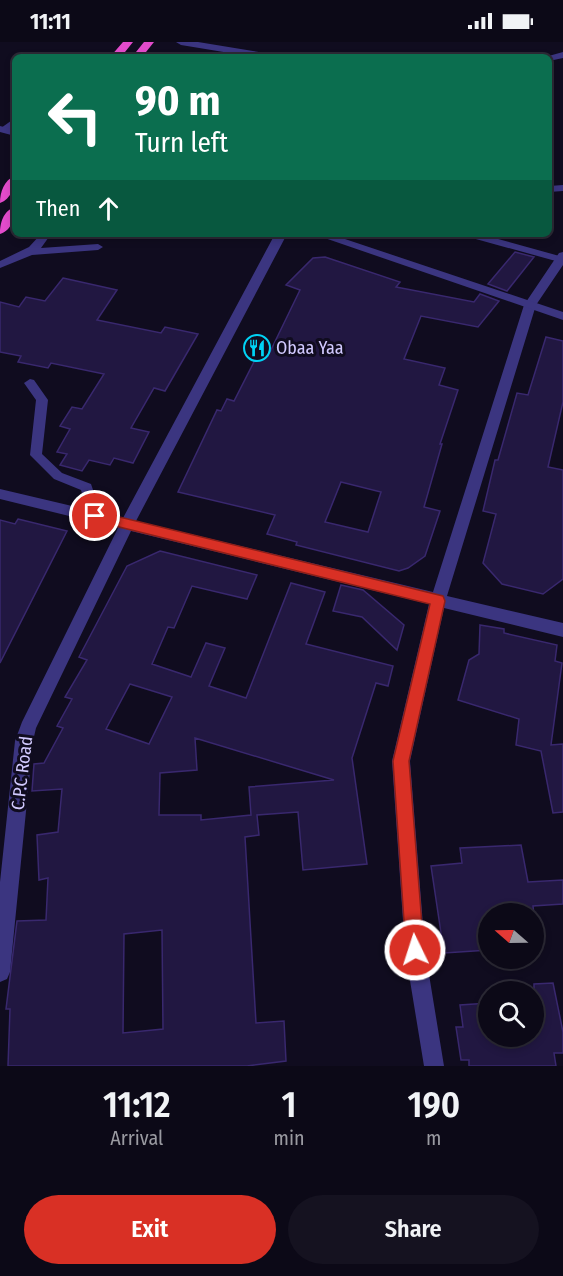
<!DOCTYPE html>
<html lang="en">
<head>
<meta charset="utf-8">
<style>
	:root { --surface:#0c0917; --page:#151220; --text:#f1f3f6; --muted:#9a9aa1; --line:#2c2a36; --accent:#d93025 }
	body { margin:0; font-family:"Fira Sans Condensed",sans-serif; background:var(--page); color:var(--text); height:100vh; display:flex; flex-direction:column; font-size:22px; white-space:nowrap }
	* { box-sizing:border-box; margin:0 }
	p { font-size:20px; color:var(--muted) }
	.icon { flex:none; width:33px; height:33px; fill:none; stroke:currentColor; stroke-width:2; stroke-linecap:round; stroke-linejoin:round }
	.map { position:relative; height:1024px; overflow:hidden }
	.drawer { display:flex; flex-direction:column; background:var(--surface); flex:1 }
	.drawer>* { flex:none }
	.guide { position:absolute; left:12px; top:12px; width:540px; height:183px; border-radius:9px; box-shadow:0 3px 9px #0003,0 0 0 2px var(--line); background:#0b6e4f; color:#fff; overflow:hidden }
	.needle { width:39px; rotate:290deg }
	.fabs { position:absolute; left:478px; top:861px; display:grid; gap:12px }
	.fabs a { display:grid; place-items:center; width:66px; height:66px; border-radius:50%; background:var(--surface); box-shadow:0 3px 9px #0003,0 0 0 2px var(--line); font-size:30px }
	.pin { position:absolute; display:grid; place-items:center; width:51px; height:51px; color:#fff; margin:-26px; border:3px solid #fff; border-radius:50%; box-shadow:0 2px 6px #0007 }
	.me { position:absolute; width:66px; margin:-33px; rotate:356deg; stroke-linejoin:round; filter:drop-shadow(0 0 4px #0008) }
	.turn { display:flex; align-items:center; gap:21px; height:126px; padding:0 24px; font-size:27px }
	.turn .icon { width:78px; height:78px; stroke-width:2.5 }
	.turn b { display:block; font-size:42px; line-height:51px }
	.then { display:flex; align-items:center; height:57px; padding:0 24px; background:#0003; gap:12px; font-size:22px }
	.eta { display:flex; justify-content:space-evenly; align-items:center; height:102px; text-align:center }
	.eta b { font-size:36px; font-weight:600; line-height:42px }
	.primary-button { display:flex; gap:12px; margin-top:auto; padding:12px 24px }
	.primary-button a { flex:1; height:69px; border-radius:36px; background:var(--accent); color:#fff; font-size:24px; font-weight:600; line-height:69px; text-align:center }
	.primary-button a+a { background:var(--page); color:var(--text) }
	.status { display:flex; justify-content:space-between; align-items:center; height:42px; padding:0 30px; background:var(--surface); direction:ltr }
	.status svg { height:16px; fill:currentColor }
	.map>svg:first-child { display:block }
</style>
</head>
<body>
<div class="status"><b>11:11</b><svg viewBox="0 0 49 12"><path d="M0 12V9h3v3zM5 12V6h3v6zM10 12V3h3v9zM15 12V0h3v12zM26 1h20v11H26zM47 4h2v5h-2z"/></svg></div>
<div class="map">
<svg width="563" height="1024" viewBox="0 0 563 1024">
	<rect width="100%" height="100%" fill="#100c1f"/>
	<path fill="#211741" stroke="#39286e" stroke-width="1.5" fill-rule="evenodd" d="M515,210L534,215L507,249L488,242Z
		M325,215L400,240L396,245L474,260L480,252L499,259L478,285L421,274L404,317L445,326L439,343L458,348L440,402H442L424,465L440,469L425,514L408,526L399,529L296,503L297,500L267,492L275,473L178,450L217,368L221,369L227,357L234,359L258,312L268,314L300,248L286,243L313,216ZM341,440L381,450L368,490L325,480Z
		M63,236L117,248L97,278L161,291L165,285L198,292L165,349L154,346L131,386L149,390L133,421L114,416L110,423L89,418L82,429L60,423L67,412L57,410L70,387L60,384L72,365L82,367L104,332L51,321L48,326L18,320L21,314L0,310V260L19,265L26,255L45,259Z
		M546,295L563,299V360L548,425L563,428V537L543,552L502,542L483,521L496,472L483,469L495,418H498L517,351L528,353Z
		M18,477L67,489L0,621V478L15,482Z
		M160,509L257,533L247,557L192,544L174,586L168,585L152,622L191,635L206,601L225,606L209,644L246,656L291,541L325,550L306,602L393,624L388,644L376,641L352,716L367,822L303,828L298,770L257,773L259,793L245,795L256,981L284,979L286,1019L247,1024H8L10,967H6L17,879L46,878L48,836L39,838L37,793L58,790L62,747L32,749L34,722L44,721L63,686L57,684L72,657L65,655L87,618L79,615L127,524ZM130,642L172,655L149,702L106,687ZM195,696L334,738L249,745L251,773L201,778V773H159L160,731L197,728ZM162,888L163,987L123,991L124,892Z
		M341,543L363,548L404,583L397,608L362,575L333,569Z
		M480,583L504,587V591L557,603L555,619L562,621L551,703L563,702V770L553,771L541,709L516,703L519,677L458,658L469,618L479,612Z
		M521,803L528,840L563,838V862L533,864L534,872H489V908L444,911L431,824L462,821L460,806Z
		M553,941L563,990V1011H554L556,1024H469V1018H461L456,985H463L460,963L489,961V994H534V942Z"/>
	<g fill="none" stroke-linecap="round" stroke-linejoin="round">
		<path fill="#3b3580" fill-rule="evenodd" d="M41,192H51L41,206L98,202L103,205L98,208L32,213L0,226V219L29,205Z
			M464,192H480L563,215V221L465,194Z
			M30,337L34,338L48,358L42,412L62,431L91,442L102,474L100,478H90L81,448L54,437L30,413L36,358L24,341Z"/>
		<path fill="#3b3580" fill-rule="evenodd" d="M176,0H198L271,12L276,15H254L181,3Z
			M563,10V16L549,19V15H545Z
			M15,76V84L9,90H1V86Z
			M563,143V149L549,150V144Z
			M275,192H287L136,479L433,550L524,263L559,211L563,210V223L536,263L447,554L563,581V595L444,566L410,719L425,908L444,1024H424L405,908L392,719L429,562L131,489L36,686L33,699L10,930L7,937L0,940V840L15,699L22,680L118,486L0,457V447L123,476Z"/>
		<path fill="#3b3580" fill-rule="evenodd" d="M0,84L15,88V94L0,90Z
			M313,192H330L563,270V278Z"/>
		<path fill="#e24bcb" fill-rule="evenodd" d="M123,0H133L121,15H110Z
			M144,0H154L142,15H132Z
			M15,134C15,145 11,157 0,161C0,150 4,138 15,134Z
			M15,165C15,176 12,188 0,192C0,181 3,169 15,165Z"/>
	</g>
	<path fill="#d93025" stroke="#8d1f18" stroke-width="1.5" d="M95,469L443,554L445,559L409,719L424,908L421,914L415,917L409,914L406,908L393,719L430,562L91,478L89,474Z"/>
	<defs>
		<symbol id="restaurant-ring" viewBox="-11 -11 22 22"><circle r="9.5" fill="#100c1f" stroke="#00d3f5" stroke-width="1.5"/><path d="M-5-6h1v4h1v-4h1v4h1v-4h1v5L-1.5 .5V6h-2V.5L-5-1ZM5-6V6H3V1.5H1.5Q1.5-4 5-6Z" fill="#00d3f5"/></symbol>
	</defs>
	<g fill-rule="evenodd">
		<use href="#restaurant-ring" x="242" y="291" width="30" height="30"/>
	</g>
	<g text-anchor="middle" stroke-width="6" stroke-linejoin="round" paint-order="stroke">
		<g font-size="18" fill="#d2caff" stroke="#100c1f" text-anchor="start">
			<text x="276" y="312">Obaa Yaa</text>
		</g>
		<g font-size="18" fill="#d2caff" stroke="#100c1f">
			<text transform="translate(22 731) rotate(-83)" y="6">C.P.C Road</text>
		</g>
	</g>
</svg>
<div class="fabs">
<a><svg class="needle" viewBox="-14 -14 28 28"><path d="M0-13l5 13h-10z" fill="#e53935"/><path d="M0 13l5-13h-10z" fill="#9a9aa1"/></svg></a>
<a><svg class="icon" aria-label="search" viewBox="0 0 24 24"><circle cx="10" cy="10" r="6"/><path d="M15 15l6 6"/></svg></a>
</div>
<div class="pin" style="left:95px;top:474px;background:#d93025"><svg class="icon" aria-label="arrive" viewBox="0 0 24 24"><path d="M6 21V4h12l-3 4 3 4H6"/></svg></div>
<svg class="me" style="left:415px;top:908px" viewBox="-20 -20 40 40"><circle r="17" fill="#d93025" stroke="#fff" stroke-width="3"/><path d="M0-11L8 9 0 5-8 9z" fill="#fff"/></svg>
<div class="guide">
<div class="turn"><svg class="icon" aria-label="left" viewBox="0 0 24 24"><path d="M17 20v-9H6M10 6l-5 5 5 5"/></svg><div><b>90 m</b>Turn left</div></div>
<div class="then">Then<svg class="icon" aria-label="ahead" viewBox="0 0 24 24"><path d="M12 20V5M6 11l6-6 6 6"/></svg></div>
</div>
</div>
<section class="drawer">
<div class="eta">
<div><b>11:12</b><p>Arrival</p></div>
<div><b>1</b><p>min</p></div>
<div><b>190</b><p>m</p></div>
</div>
<div class="primary-button"><a>Exit</a><a>Share</a></div>
</section>
</body>
</html>
